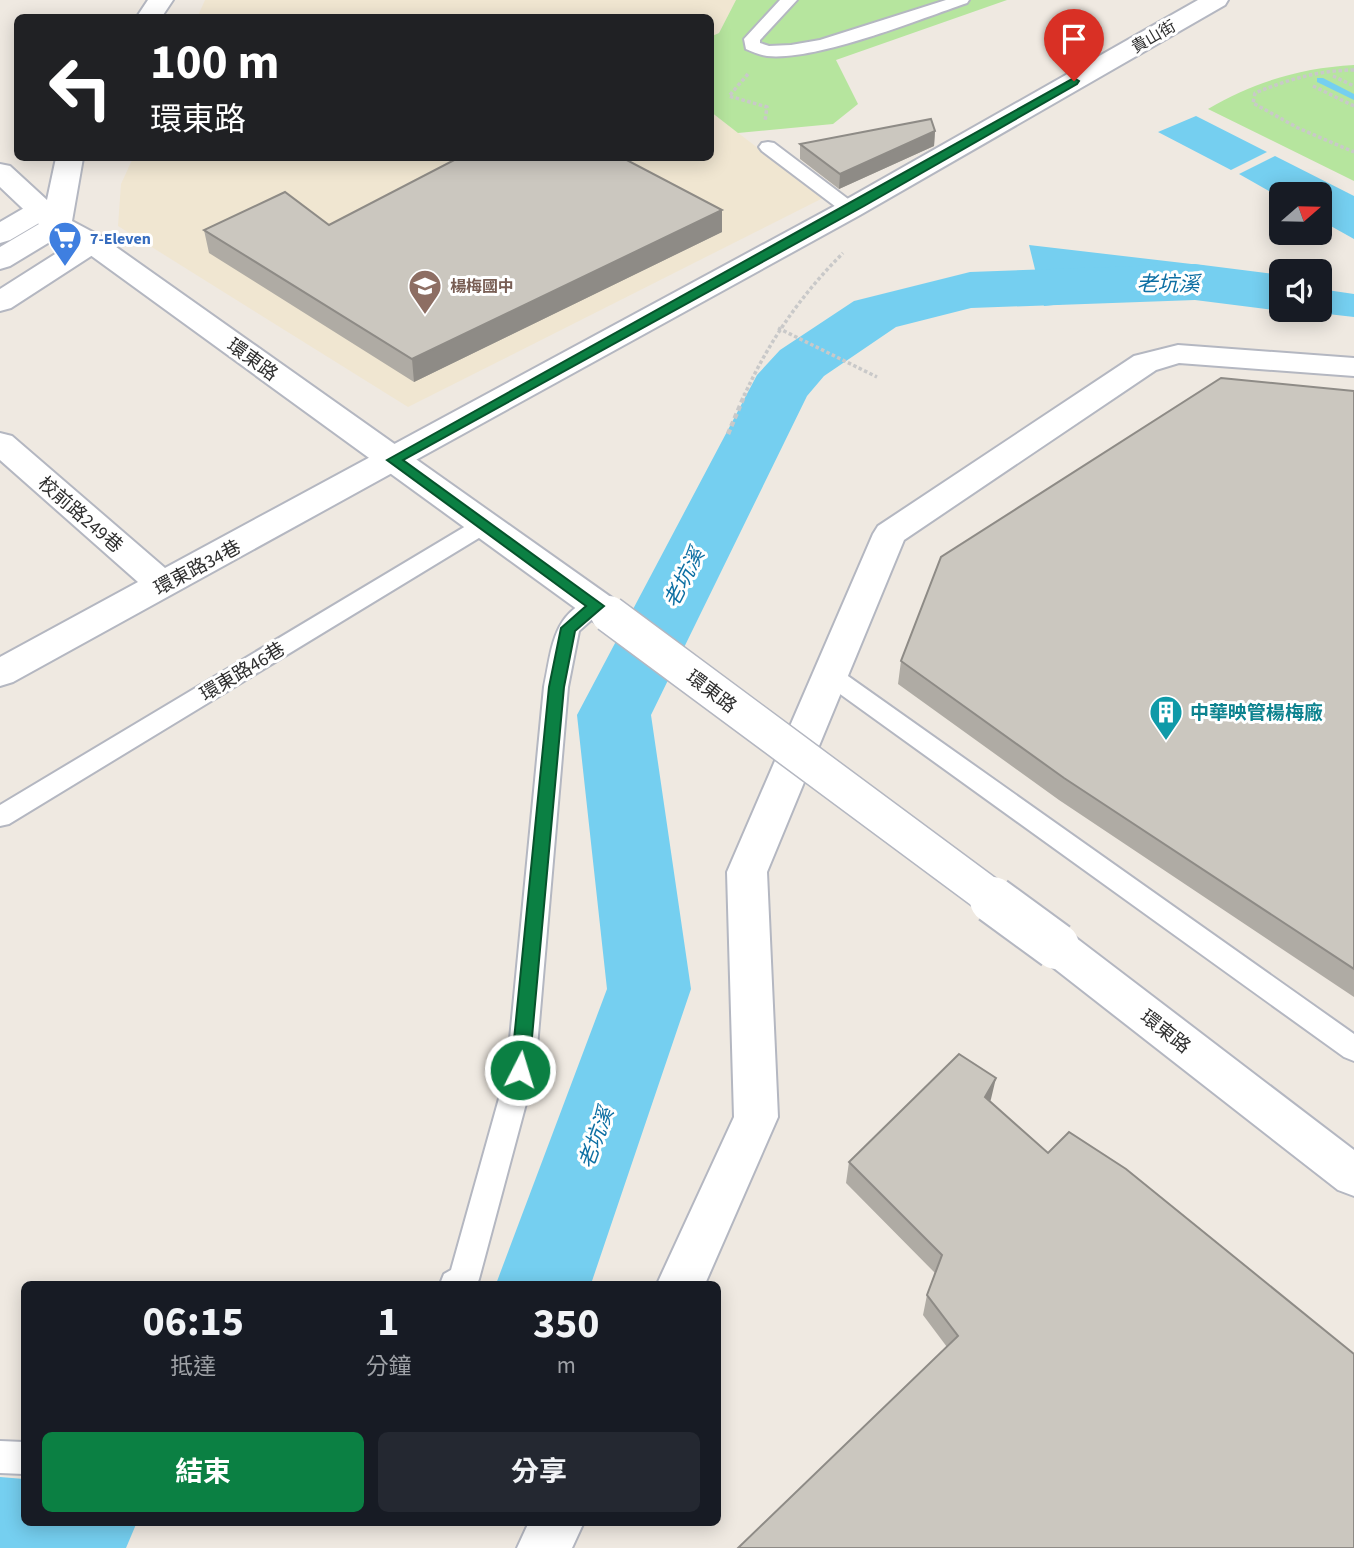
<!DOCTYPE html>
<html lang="zh-TW">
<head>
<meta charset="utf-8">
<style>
	:root { --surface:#171b24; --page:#242831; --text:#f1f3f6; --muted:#9ea1a6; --accent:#0b8043 }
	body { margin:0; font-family:"Source Sans 3","Noto Sans TC",sans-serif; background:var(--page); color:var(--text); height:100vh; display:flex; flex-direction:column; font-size:26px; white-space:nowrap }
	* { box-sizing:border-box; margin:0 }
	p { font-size:23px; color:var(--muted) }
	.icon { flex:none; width:38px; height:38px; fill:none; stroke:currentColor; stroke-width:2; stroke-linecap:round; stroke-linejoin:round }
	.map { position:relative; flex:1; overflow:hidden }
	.side { position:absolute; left:21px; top:1281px; width:700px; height:245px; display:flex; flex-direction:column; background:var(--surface); border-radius:10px; box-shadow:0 4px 18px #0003 }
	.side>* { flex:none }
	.top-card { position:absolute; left:14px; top:14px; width:700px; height:147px; border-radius:10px; box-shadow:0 4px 18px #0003; background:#202124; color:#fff; overflow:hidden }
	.needle { width:46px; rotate:70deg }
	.buttons { position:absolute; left:1269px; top:182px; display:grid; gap:14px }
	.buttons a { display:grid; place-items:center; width:63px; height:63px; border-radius:10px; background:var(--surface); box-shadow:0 4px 18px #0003; font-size:35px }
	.pin { position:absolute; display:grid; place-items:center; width:60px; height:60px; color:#fff; margin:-72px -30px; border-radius:50% 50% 50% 0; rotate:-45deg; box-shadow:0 0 7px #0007 }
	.pin .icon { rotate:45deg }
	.me { position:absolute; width:77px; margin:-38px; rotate:5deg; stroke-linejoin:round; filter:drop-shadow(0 0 5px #0008) }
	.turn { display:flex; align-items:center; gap:24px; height:147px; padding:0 21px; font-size:32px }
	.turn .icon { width:91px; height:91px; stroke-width:2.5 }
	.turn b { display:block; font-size:49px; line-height:60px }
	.eta { display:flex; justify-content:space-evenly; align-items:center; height:119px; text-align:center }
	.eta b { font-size:42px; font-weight:700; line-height:49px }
	.primary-button { display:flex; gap:14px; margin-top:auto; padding:14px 21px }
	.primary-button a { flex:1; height:80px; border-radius:10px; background:var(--accent); color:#fff; font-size:28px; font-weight:700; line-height:80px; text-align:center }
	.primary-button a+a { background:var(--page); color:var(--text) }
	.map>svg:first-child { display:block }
</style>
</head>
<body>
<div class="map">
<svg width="1354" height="1548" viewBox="0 0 1354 1548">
	<rect width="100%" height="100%" fill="#efe9e1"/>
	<path fill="#f0e6d1" d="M205,0H736L719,33L711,37L710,18H197Z
		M711,112L823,198L408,407L118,226L121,184L133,158H710Z"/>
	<path fill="#b6e59e" d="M736,0H1007L836,60L858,104L833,124L738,133L711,112L710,37L719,33Z
		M1354,65V181L1208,109C1254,82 1300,68 1354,65Z"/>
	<path fill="#75cff0" d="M1196,116L1267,152L1231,170L1158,132Z
		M1275,156L1354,196V239L1320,220V194H1281V198L1239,174Z
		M1029,245L1200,265L1281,281V308L1226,301L1128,297L1044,306Z
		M1320,289L1354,294V317L1293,310H1320Z"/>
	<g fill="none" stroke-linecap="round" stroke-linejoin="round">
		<path fill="#75cff0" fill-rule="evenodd" d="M1317,78H1323L1354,94V100L1317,82Z"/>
		<path fill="#75cff0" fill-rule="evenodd" d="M1195,264L1281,275V310H1286L1281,311L1195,300L971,308L896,327L824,376L807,396L651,715L691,989L591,1284H496L607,989L577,715L757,375L780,350L854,301L970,272Z
			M0,1477L24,1479V1522H137L126,1548H0Z"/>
		<defs>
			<path id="service" d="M780,0H797L760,40V43L769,46L791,45L820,40L946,0H969L967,3C917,20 817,61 767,56C760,55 753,52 746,49L744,39Z
				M768,142L774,143L856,205L859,209L856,213H844L762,151L759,147L762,143Z
				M484,518L492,520L495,525L492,530L9,824L0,826V805L476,520Z
				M596,598L604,601L607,606L579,631L568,687L535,1070L479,1279L477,1284H440L444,1274L451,1270L507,1070L544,687C552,650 552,611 596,598Z
				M830,667L838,669L1354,1034V1061L1344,1057L822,681L818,675L822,669Z
				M0,1441L24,1442V1474L0,1473Z"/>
			<path id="minor" d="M1198,0H1228L1225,5L860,215L13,682L0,686V657L138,582L0,460V433L12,436L165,568L840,203Z
				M41,201L51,204L55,210L51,216L10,240L0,243V222L31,204Z
				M92,234L102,237L107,243L102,249L11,308L0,311V289L82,237Z
				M1178,345L1354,358V376L1179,363L1156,370L904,540L767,872L778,1117L705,1284H657L734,1117L727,872L873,534L878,526L1134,356Z
				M529,1522H584L572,1548H517Z"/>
			<path id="tertiary" d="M148,0H173L161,18H136Z
				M56,158H83L72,221L102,237L622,605L627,614L622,623L609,626L596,623L82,249L58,237L10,266L0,269V247L39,224L0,187V164L10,166L47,200Z
				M1056,929L1071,934L1354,1150V1196L1338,1190L1041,958L1035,946L1041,934Z"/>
		</defs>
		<use href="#service" stroke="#b4b7c1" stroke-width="4"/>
		<use href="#minor" stroke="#b4b7c1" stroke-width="4"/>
		<use href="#tertiary" stroke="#b4b7c1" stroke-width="4"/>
		<path stroke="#c9c9c9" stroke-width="3.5" stroke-dasharray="3.5 2.5" stroke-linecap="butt" d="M1354,70C1319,70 1287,80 1255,93L1253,103L1298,128L1354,152
			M748,74L729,96L767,107L765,121
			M1333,76L1354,86
			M1313,86L1354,106
			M778,328L877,377
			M744,396C769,341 801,295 843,253"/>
		<path stroke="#c9c9c9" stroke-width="4.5" stroke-dasharray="5 3.5" stroke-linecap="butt" d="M728,434L745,394"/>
		<use href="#service" fill="#fff" fill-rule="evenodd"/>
		<use href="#minor" fill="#fff" fill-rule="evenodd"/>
		<use href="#tertiary" fill="#fff" fill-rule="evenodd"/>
		<defs>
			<path id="tertiary-bridge-far1" d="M609,614L996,901"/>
			<path id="tertiary-bridge" d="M993,900L1056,946"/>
		</defs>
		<use href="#tertiary-bridge-far1" stroke="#b4b7c1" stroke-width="39" stroke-linecap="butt"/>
		<use href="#tertiary-bridge" stroke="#b4b7c1" stroke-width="50" stroke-linecap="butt"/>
		<use href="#tertiary-bridge-far1" stroke="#fff" stroke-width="36"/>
		<use href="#tertiary-bridge" stroke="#fff" stroke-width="46"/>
	</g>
	<path fill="#afaba4" d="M935,131L934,146L839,189L800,159V144Z
		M722,210V232L414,382L209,253L204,230Z
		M1354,391V997L1059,800L898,684L901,661Z
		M991,1099L990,1102L1048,1153L1126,1169L947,1347L923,1315L927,1295L935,1273L846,1183L849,1162Z"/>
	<path fill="#8e8b86" d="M935,131L934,146L839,189L840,174Z
		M722,210V232L414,382L412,359Z
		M996,1078L991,1099L980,1118L985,1097Z"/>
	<path fill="#cbc7bf" stroke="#8e8b86" stroke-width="2" d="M931,119L935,131L840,174L800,144Z
		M458,158H623L722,210L412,359L204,230L285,192L329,225Z
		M1221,378L1354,391V969L1064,778L901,661L941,557Z
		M959,1054L996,1078L985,1097L1048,1153L1069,1132L1126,1169L1354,1354V1548H738L958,1336L927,1295L942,1255L849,1162Z"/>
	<path fill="#0b8043" stroke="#07532c" stroke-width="2" d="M1074,78L1079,81L1077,84L864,206L403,460L604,606L575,631L564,687L529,1070L527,1076L520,1078L514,1076L511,1070L549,687L561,628L586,606L387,460Z"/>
	<defs>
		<symbol id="supermarket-pin" viewBox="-11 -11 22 30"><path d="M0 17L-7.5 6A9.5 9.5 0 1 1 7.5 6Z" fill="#3f7fe0" stroke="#fff"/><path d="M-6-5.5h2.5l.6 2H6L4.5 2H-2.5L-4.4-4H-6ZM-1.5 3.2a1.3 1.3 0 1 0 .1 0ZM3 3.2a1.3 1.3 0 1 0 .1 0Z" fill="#fff"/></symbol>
		<symbol id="school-pin" viewBox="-11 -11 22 30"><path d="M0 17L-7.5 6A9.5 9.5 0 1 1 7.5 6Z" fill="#8d6e63" stroke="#fff"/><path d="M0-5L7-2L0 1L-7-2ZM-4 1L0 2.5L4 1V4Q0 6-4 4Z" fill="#fff"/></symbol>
		<symbol id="building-pin" viewBox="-11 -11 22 30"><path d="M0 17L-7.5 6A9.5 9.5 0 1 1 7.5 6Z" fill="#0f9aa8" stroke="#fff"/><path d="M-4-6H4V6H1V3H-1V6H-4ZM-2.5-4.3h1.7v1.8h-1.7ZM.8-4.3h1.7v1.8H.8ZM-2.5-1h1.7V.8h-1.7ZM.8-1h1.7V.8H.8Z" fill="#fff"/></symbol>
	</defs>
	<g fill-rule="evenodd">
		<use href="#supermarket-pin" x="46" y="219" width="38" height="52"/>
		<use href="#school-pin" x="406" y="267" width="38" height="52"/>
		<use href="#building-pin" x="1147" y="693" width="38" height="52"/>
	</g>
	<g text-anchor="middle" stroke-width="6" stroke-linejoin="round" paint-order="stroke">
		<g font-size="16" fill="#2e2e2e" stroke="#fff">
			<text transform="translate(1153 36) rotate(-30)" y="6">貴山街</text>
		</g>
		<g font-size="16" font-weight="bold" fill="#366cbe" stroke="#fff" text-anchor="start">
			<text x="90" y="244">7-Eleven</text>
		</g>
		<g font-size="16" font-weight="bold" fill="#785e54" stroke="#fff" text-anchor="start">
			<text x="450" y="292">楊梅國中</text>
		</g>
		<g font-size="19" fill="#2e2e2e" stroke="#fff">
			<text transform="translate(253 359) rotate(36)" y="7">環東路</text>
			<text transform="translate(81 514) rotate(41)" y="7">校前路249巷</text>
			<text transform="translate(197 567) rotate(-28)" y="7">環東路34巷</text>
			<text transform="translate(242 671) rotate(-31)" y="7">環東路46巷</text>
			<text transform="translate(712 691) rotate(37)" y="7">環東路</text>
			<text transform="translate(1166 1031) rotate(38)" y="7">環東路</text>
		</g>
		<g font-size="19" font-weight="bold" fill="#0d838f" stroke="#fff" text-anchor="start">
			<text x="1190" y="719">中華映管楊梅廠</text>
		</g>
		<g font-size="21" font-style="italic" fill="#0d6fa3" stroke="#fff">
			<text x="1168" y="291">老坑溪</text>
			<text transform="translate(684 578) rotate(-63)" y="7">老坑溪</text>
			<text transform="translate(596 1138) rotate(-70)" y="7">老坑溪</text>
		</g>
	</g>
</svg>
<div class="buttons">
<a><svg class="needle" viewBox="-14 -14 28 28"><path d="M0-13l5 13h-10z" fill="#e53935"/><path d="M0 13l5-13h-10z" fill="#9ea1a6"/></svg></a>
<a><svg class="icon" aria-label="sound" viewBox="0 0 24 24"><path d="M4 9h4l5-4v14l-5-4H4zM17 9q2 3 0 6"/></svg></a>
</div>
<div class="pin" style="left:1074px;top:81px;background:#d93025"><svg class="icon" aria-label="arrive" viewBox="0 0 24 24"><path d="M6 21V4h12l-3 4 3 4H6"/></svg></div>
<svg class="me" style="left:520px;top:1070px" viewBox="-20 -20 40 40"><circle r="17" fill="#0b8043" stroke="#fff" stroke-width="3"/><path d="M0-11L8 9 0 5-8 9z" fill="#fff"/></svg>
<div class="top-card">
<div class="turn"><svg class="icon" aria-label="left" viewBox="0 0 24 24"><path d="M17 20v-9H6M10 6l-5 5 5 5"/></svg><div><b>100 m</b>環東路</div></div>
</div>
<section class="side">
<div class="eta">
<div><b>06:15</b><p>抵達</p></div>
<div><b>1</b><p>分鐘</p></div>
<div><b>350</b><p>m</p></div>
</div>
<div class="primary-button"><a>結束</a><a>分享</a></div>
</section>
</div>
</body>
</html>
